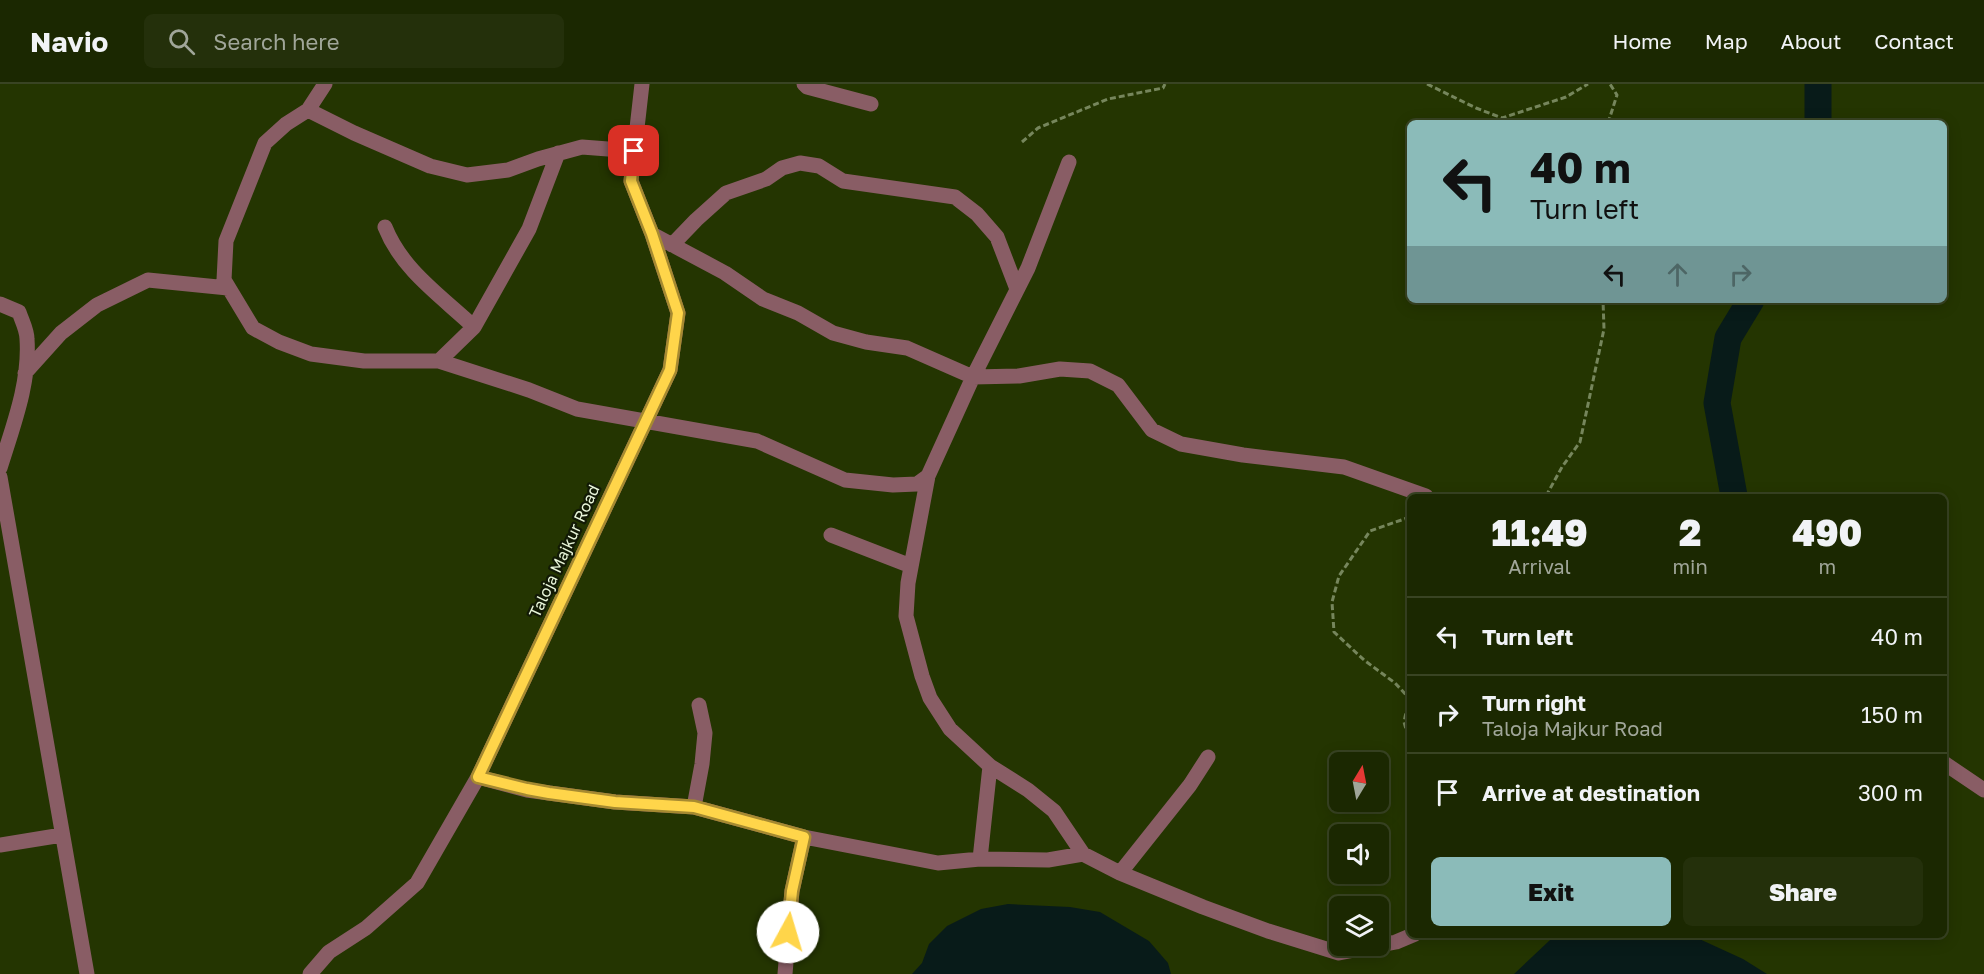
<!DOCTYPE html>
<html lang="en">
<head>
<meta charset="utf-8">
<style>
	:root { --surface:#1b2801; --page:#24300b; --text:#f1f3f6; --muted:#a0a699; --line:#394423; --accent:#8bbbb9 }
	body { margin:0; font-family:"Golos Text",sans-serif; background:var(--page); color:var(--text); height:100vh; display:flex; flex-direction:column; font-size:22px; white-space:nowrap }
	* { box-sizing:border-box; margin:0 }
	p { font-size:20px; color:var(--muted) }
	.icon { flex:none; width:33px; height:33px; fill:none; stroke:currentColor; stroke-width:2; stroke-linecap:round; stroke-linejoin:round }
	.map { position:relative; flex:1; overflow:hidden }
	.drawer { position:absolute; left:1407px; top:410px; width:540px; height:444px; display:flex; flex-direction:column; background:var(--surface); border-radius:9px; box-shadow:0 3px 15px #0003,0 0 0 2px var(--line) }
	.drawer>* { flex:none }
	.top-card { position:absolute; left:1407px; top:36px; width:540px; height:183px; border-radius:9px; box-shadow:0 3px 15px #0003,0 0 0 2px var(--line); background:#8bbbb9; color:#111; overflow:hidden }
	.needle { width:39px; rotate:10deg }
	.buttons { position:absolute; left:1329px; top:668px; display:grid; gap:12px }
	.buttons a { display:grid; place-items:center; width:60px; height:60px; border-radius:9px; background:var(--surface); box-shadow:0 3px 15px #0003,0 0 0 2px var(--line); font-size:30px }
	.pin { position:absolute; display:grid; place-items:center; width:51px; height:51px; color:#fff; margin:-26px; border-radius:12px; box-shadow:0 3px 9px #0006 }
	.me { position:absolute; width:66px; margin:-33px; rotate:6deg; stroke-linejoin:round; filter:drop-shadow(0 0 4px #0008) }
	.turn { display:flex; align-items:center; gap:21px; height:126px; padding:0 24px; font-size:27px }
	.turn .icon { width:78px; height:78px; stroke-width:2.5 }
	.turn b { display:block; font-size:42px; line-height:51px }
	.lanes { display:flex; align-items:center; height:57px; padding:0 24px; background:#0003; justify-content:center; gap:30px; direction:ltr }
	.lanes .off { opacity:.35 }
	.eta { display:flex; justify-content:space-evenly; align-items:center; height:102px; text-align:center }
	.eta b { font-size:36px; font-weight:800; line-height:42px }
	.cta { display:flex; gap:12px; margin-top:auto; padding:12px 24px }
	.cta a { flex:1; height:69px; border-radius:9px; background:var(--accent); color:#111; font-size:24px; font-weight:800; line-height:69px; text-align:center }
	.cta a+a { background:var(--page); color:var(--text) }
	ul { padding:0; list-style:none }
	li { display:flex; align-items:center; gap:18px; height:78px; padding:0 24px; border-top:2px solid var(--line) }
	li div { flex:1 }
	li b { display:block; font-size:22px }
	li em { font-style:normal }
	header { display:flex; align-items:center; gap:36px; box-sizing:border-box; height:84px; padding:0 30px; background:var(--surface); border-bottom:2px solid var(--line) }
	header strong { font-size:28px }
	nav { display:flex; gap:33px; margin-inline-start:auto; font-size:21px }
	.search { width:420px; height:54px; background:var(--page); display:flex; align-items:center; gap:15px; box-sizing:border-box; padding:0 21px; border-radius:9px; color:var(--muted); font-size:22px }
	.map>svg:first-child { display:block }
</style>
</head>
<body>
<header>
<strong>Navio</strong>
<div class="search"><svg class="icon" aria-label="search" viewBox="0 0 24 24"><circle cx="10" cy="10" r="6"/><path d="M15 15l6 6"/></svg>Search here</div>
<nav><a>Home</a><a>Map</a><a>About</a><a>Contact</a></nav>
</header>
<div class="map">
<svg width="1984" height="890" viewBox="0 0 1984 890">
	<rect width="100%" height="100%" fill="#243501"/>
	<path fill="#081b19" d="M1008,820L1070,823L1100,828L1149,857L1168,879L1171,890H912L922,879L929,860L947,842L981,825Z
		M1571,850L1611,851L1648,855L1695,853L1743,875L1767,890H1514L1550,856Z"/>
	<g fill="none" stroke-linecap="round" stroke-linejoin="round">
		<path stroke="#081b19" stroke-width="27" d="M1818,39V0
			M1734,412L1717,319L1728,254L1751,216"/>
		<path stroke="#76865c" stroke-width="3" stroke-dasharray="6 3" stroke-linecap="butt" d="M1427,0L1476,24L1502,34L1566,13L1588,0
			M1608,39L1617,11L1610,0
			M1022,58L1038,44L1108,15L1163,4L1165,0
			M1546,412L1562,383L1580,358L1604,245L1603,216
			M1410,433L1370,447L1339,492L1332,518L1334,548L1364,576L1395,599L1409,614L1404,638L1410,659"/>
		<path stroke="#895d65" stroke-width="15" d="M325,0L308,26L286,40L265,59L226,157L224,196L253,244L279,258L311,270L364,277H439L529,306L577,325L757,357L845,396L893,401L917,400L928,392L973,293L1028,184L1069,78
			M804,0L807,3L871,20
			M308,26L354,49L430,82L467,91L508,86L538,75L582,63L634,67
			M385,143C402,186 441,212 474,243L439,277
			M652,150L725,189L763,215L798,229L833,249L866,258L907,264L973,293L1019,292L1060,285L1090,287L1118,301L1152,346L1181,360L1243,371L1344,383L1426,412
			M672,161L696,136L726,109L766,95L782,84L800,79L819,82L843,97L955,113L977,130L997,153L1017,205
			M0,220L19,228C22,237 27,246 27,255C30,299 13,342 0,384
			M474,243L529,145L558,69
			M25,289L61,249L97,221L148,196L228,204
			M0,393L87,890
			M831,451L911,482
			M1944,679L1984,706
			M990,682L1028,706L1054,727L1083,770
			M478,693L527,706L615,718L694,723L804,753L938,779L980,775L990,682L950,645L930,614L922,592L906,532L908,499L928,392
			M694,723L702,680L705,649L699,621
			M0,761L62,751
			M980,775L1048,776L1083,770L1120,789L1203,823L1268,847L1339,869L1396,858L1415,850
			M1120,789L1190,701L1208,673
			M310,890L329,868L366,844L417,799L478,693L670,286L678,229L652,150L631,97L642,0
			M785,890L792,807L804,753"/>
	</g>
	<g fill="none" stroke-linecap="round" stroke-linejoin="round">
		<defs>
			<path id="route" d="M634,67L631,97L652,150L678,229L670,286L478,693L527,705L549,709L615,718L694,723L804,753L792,807L788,848"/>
		</defs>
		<use href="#route" stroke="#a68a30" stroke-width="15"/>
		<use href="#route" stroke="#ffd54a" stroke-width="10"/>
	</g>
	<g text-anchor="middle" stroke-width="4.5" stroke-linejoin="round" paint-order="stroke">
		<g font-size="16" fill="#e9f6da" stroke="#121a06">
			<text transform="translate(564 467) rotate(-65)" y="6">Taloja Majkur Road</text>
		</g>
	</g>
</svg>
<div class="buttons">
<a><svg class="needle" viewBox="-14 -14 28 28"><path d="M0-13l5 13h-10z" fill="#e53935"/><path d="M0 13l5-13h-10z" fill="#a0a699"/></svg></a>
<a><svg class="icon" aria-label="sound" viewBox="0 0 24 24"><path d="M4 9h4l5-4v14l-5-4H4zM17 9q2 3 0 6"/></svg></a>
<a><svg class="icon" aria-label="layers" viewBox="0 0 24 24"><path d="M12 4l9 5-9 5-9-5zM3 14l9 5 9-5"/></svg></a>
</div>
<div class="pin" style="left:634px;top:67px;background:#d93025"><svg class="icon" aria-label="arrive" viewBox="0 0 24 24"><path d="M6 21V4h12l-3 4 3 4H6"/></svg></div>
<svg class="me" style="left:788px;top:848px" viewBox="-20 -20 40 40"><circle r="19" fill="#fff"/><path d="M0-13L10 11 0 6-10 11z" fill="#ffd54a"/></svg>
<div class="top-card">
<div class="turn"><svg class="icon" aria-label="left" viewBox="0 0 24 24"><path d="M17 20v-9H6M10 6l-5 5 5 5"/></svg><div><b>40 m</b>Turn left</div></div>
<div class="lanes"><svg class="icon" aria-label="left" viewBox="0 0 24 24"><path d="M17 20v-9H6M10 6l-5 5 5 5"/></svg><svg class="icon off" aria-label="ahead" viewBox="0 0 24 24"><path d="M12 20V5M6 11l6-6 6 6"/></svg><svg class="icon off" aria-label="right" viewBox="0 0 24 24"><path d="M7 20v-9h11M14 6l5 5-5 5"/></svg></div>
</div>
<section class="drawer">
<div class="eta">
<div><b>11:49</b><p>Arrival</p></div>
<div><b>2</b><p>min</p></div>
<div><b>490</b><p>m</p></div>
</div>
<ul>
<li><svg class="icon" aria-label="left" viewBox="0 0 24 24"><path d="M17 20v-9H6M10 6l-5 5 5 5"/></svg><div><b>Turn left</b></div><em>40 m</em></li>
<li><svg class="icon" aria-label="right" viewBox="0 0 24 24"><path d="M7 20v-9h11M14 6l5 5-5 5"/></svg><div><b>Turn right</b><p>Taloja Majkur Road</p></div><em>150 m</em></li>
<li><svg class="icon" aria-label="arrive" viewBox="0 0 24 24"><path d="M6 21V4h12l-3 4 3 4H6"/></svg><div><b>Arrive at destination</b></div><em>300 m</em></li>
</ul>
<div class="cta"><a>Exit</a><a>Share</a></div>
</section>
</div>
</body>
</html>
